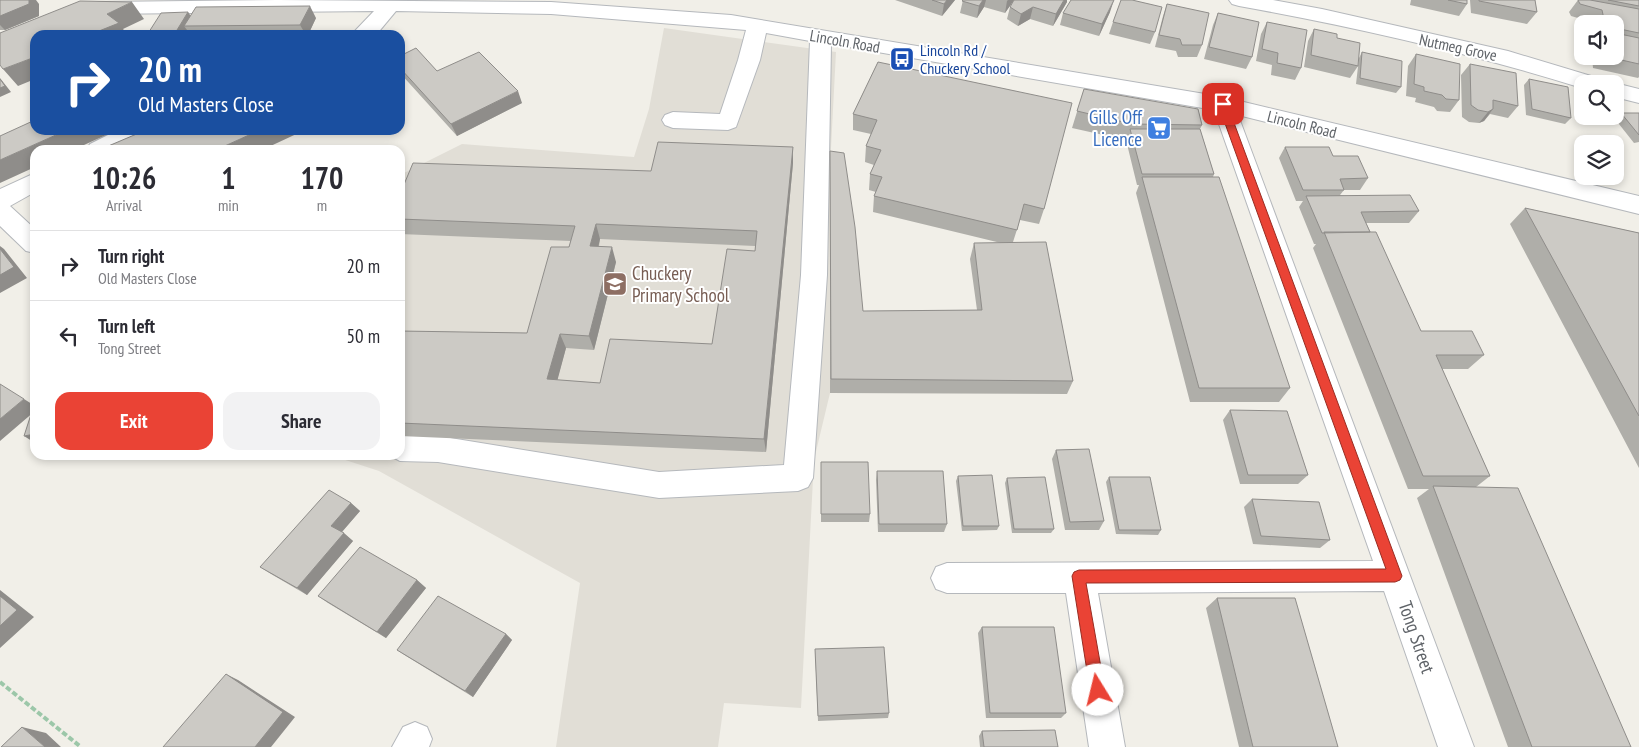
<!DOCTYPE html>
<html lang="en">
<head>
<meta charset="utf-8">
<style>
	:root { --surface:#fff; --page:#f2f2f3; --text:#2b2b33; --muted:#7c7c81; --line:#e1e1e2; --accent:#ea4335 }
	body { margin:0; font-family:"PT Sans Narrow",sans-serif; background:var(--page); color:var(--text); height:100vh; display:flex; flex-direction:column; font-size:19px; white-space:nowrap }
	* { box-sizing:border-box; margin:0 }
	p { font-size:16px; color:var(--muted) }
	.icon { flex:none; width:28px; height:28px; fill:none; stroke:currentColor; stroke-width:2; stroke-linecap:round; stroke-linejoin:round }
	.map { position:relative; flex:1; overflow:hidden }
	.panel { position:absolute; left:30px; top:145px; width:375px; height:315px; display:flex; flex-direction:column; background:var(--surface); border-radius:15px; box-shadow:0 2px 8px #0003 }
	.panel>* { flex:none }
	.banner { position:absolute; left:30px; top:30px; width:375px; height:105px; border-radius:15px; box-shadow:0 2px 8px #0003; background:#1a4fa0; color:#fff; overflow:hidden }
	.buttons { position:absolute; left:1574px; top:15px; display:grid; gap:10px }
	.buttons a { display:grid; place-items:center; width:50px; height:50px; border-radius:10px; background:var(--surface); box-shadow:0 2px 8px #0003; font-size:25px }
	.pin { position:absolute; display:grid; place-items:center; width:42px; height:42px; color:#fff; margin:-21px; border-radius:10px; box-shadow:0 2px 8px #0006 }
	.me { position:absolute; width:55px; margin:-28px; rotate:351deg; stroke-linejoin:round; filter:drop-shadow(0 0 4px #0008) }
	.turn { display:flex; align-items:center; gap:18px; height:105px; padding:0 25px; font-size:22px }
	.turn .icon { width:65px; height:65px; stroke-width:2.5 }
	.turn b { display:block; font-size:35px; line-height:42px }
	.eta { display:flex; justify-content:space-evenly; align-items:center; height:85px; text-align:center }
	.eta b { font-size:30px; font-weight:800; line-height:35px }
	.button { display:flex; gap:10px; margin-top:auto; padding:10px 25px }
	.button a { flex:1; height:58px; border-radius:15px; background:var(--accent); color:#fff; font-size:20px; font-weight:800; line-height:58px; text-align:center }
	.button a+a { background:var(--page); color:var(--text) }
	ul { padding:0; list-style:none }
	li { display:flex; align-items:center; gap:15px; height:70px; padding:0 25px; border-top:1px solid var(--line) }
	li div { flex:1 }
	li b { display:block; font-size:19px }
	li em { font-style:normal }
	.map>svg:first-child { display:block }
</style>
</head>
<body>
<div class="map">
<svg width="1639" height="747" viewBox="0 0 1639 747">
	<rect width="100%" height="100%" fill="#f1efe8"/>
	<path fill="#e1ded6" d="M664,28L836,52L830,167V393L814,460L801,708L724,703L718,747H556L580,583L379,471L330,455H400V175L462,144L634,157L649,109Z"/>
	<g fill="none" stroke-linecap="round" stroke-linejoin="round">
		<defs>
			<path id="minor" d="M277,0L551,2L731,15L1223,97L1639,196V214L1238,115L1474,747H1438L1384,591L1098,593L1125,747H1089L1066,593H947L936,589L931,578L936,567L947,563L1373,561L1214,110L831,44L827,275L813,478L808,487L798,491L659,498L438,462L400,461L389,455H400V435L438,436L659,472L784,465L801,275L810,41L766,33L760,60L736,127L728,130L673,128L665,125L662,120L665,115L673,112L720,114L738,60L746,30L551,14L396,11L376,35H351L374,11L100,14L93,12L90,8L93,4L100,2Z
				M1229,0H1273L1322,9L1508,51L1601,79L1604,84H1582V88C1470,53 1355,27 1239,6L1232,4Z
				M1615,83L1639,89V103L1615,97V84H1611Z
				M118,130H148C136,150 107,150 86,150L90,144Z
				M35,173V192L10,206L35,229V253L26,251L0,226V189Z
				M415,722L427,727L432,739L429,747H392L403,727Z"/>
		</defs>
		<use href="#minor" stroke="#b5b8bc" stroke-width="2"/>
		<path stroke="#9cc7a9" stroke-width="4" stroke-dasharray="5.5 2.5" stroke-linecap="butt" d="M0,682L81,747"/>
		<use href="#minor" fill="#fff" fill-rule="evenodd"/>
	</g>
	<path fill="#afaea9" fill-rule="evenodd" d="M0,0L39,4V16L5,30H0Z
		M895,0H955L942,16Z
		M963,0H1014L1005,13L984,7L977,18L960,13Z
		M1411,0H1467V4L1459,16L1410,5Z
		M1470,0H1535L1537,12L1527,24L1471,13Z
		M1578,0H1639V77L1638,78L1593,68L1592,56H1615V24H1593L1592,22L1571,16L1569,12Z
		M1067,2L1053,26L1030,19L1018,26L1007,19L1010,7Z
		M1167,4L1202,45L1197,57H1178L1176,51L1155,47L1163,16Z
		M188,12L190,16L316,18L308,35H191L190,34L147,35Z
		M1110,12L1099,36L1060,25L1063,13Z
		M1218,13L1252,57L1246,69L1204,59L1213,25Z
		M1113,22L1155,32L1150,44L1109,34Z
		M1267,22L1301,68L1295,80L1271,75L1272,65L1256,61L1261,34Z
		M1314,29L1358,66L1350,78L1304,67L1308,41Z
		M1362,52L1401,87L1396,93L1356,84L1359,58Z
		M1416,54L1459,100L1450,112L1437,111L1434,107L1415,102L1416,98L1406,96L1408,66Z
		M400,56L437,71L522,103L457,136L400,73Z
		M878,62L1044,209L1039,224L1020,220L1013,242L1073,381L1067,394L830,393V151L863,311L977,310L970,259L974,243H1001L873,212L874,196L876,192L869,190L870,174L874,165L865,162L866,146L871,134L853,130V114Z
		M1470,64L1518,106L1508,118L1490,114L1484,121L1479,123L1469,122L1462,117L1461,75Z
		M1529,79L1571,118L1565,124L1526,115L1524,85Z
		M1084,89L1202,125L1200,129L1214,174L1213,177L1290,388L1279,402H1190L1136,193L1139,185H1137L1126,140L1072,128Z
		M1621,113H1639V142L1634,143L1615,119Z
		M793,147V163L766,452L400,436V331L527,333L569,247L571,241L400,234V194L651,171ZM600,239L755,246V251L712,344L600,383L557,380L566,348L594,350L616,262L599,246Z
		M1285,147L1333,156L1368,178L1360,190H1344L1340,195L1419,211L1409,223H1366L1421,331L1484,355L1468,369H1442L1490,476L1476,487L1631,747H1508L1417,498L1429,489H1408L1313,248L1316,244H1314L1299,207L1303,201H1296L1279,158Z
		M1525,208L1639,233V468L1510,224Z
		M1230,410L1308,475L1298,484H1240L1223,420Z
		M1056,450L1104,521L1099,530H1065L1052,459Z
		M821,462L870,514L869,522H821Z
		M877,471L947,524L944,532H878L876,480Z
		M958,476L999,526L997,530L962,531L956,481Z
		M1109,477L1161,530L1158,535L1116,534L1106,482Z
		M1007,478L1054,529L1051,533H1012L1005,483Z
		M1252,499L1330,540L1320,548L1253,544L1244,507Z
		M351,503L360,511L342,532L353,541L307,595L271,574L260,567Z
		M417,580L426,588L386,638L328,603L318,596Z
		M1217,598L1338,747H1239L1206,608Z
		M982,627L1066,713L1061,718H986L978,633Z
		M506,634L512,640L473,697L406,656L397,650Z
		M815,649L889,713L888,718L818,721Z
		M982,731L1058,747H980L979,736Z"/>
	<path fill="#8f8d8a" d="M29,0H36L39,4V16L5,30L0,25V16Z
		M947,0H955L942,16L944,4Z
		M983,0H986L984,7L977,18L979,6Z
		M1008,0H1014L1005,13L1007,1Z
		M1064,0H1067V2L1053,26L1056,14Z
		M1114,0L1110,12L1099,36L1102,24Z
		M132,2L144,19L123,29L128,35H89L107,14Z
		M310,6L316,18L308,35H306L300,25Z
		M1033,7L1030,19L1018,26L1021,14Z
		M188,12L196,24L184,26L190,34L189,35H174Z
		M35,57V79L18,86L3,69Z
		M0,78L11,92L0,97Z
		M518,91L522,103L457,136L451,124Z
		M1493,109L1484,121L1479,123L1488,112Z
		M67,130H117L73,150H35V167L0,183V160Z
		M260,130H305L262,150H216Z
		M793,147V163L766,452L764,439Z
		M596,224L600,239L595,261L590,246Z
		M0,246L4,249L27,278L0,293Z
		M612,247L616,262L594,350L589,336Z
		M560,334L566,348L554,393L547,379Z
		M24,399L35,406V411L0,441V419Z
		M35,434V443L24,436Z
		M351,503L360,511L340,534L331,526Z
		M344,533L353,541L307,595L297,588Z
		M417,580L426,588L386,638L377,632Z
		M0,590L34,617L0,648Z
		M506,634L512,640L473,697L465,691Z
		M226,674L238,680L295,717L271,747H255Z
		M22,727L46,733L61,747H45Z"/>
	<path fill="#cccac5" stroke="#8f8d8a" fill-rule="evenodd" d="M0,0H29V4L0,16Z
		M932,0H947L944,4Z
		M963,0H983L979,6L962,1Z
		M1014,0H1064L1056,14L1033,7L1021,14L1010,7Z
		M1071,0H1114L1102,24L1063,13Z
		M1121,0H1132L1162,7L1155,32L1113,22Z
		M1448,0H1467V4Z
		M1479,0H1535L1537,12L1479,1Z
		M1578,0H1590L1639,9V33L1615,28V24H1605L1602,10L1580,4Z
		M1608,0H1639V6Z
		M80,1L132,2L107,14L119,23L89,35H35V57L3,69L0,65V33Z
		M1167,4L1209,13L1202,45H1182L1180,39L1159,35Z
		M310,6L300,25L184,26L196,7Z
		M188,12L174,35H147L161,13Z
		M1218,13L1259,22L1252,57L1209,47Z
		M1267,22L1307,30L1301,68L1277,63L1278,53L1262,49Z
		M1314,29L1337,34V38L1360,43L1358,66L1311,55Z
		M1615,33L1639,38V64L1604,56H1615Z
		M416,48L437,71L479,52L518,91L451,124L400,68V56Z
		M1362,52L1402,61L1401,87L1360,78Z
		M1416,54L1460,64L1459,100L1446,99L1442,95L1424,91V87L1414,84Z
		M878,62L1072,103L1044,209L1024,204L1017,230L874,196L882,177L870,174L881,150L866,146L877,120L853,114Z
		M1470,64L1516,73L1518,106L1493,100V109L1488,112L1478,110L1471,105Z
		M0,79L5,86L0,88Z
		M1529,79L1568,87L1571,118L1532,109Z
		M1084,89L1198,109L1202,125L1132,124L1077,111Z
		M1621,113H1639V135Z
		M35,120V130H67L0,160V136Z
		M1130,129H1200L1214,174H1142Z
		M146,130H260L216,150H108L106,147Z
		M658,142L793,147L764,439L400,423V331L527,333L551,247H569L575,226L400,219V194L413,163L651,171ZM596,224L757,231L755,251L727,249L712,344L610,339L600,383L547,379L560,334L589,336L612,247L590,246Z
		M1285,147H1329L1333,156H1358L1368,178L1340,179L1344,190H1303Z
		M830,151L844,153L855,227L863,311L982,310L974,243L1046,242L1073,381L831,379Z
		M1142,177H1219L1290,388H1199Z
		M1410,195L1419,211L1361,212L1370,232L1322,233L1306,196Z
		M1525,208L1639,233V416Z
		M1324,232H1376L1421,331H1472L1484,355H1436L1490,476H1423Z
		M0,249L14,267L0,275Z
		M0,384L24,399L0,419Z
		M35,402V434L24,436Z
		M1230,410L1287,411L1308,475H1248Z
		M1089,449L1104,521L1070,522L1056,450Z
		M821,462H868L870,514H821Z
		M877,471H943L947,524H879Z
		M992,475L999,526H963L958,476Z
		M1045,477L1054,529H1014L1007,478Z
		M1109,477H1150L1161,530H1119Z
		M1433,486L1518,488L1631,747H1532Z
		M329,490L351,503L331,526L344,533L297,588L260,567Z
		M1252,499L1319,502L1330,540L1261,536Z
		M360,547L417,580L377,632L318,596Z
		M0,596L17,610L0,626Z
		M438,596L506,634L465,691L397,650Z
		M1217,598H1295L1338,747H1253Z
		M982,627H1054L1066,713H990Z
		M884,647L889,713L818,716L815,649Z
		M226,674L283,712L255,747H163Z
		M22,727L45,747H1Z
		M1055,730L1058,747H984L982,731Z"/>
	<path fill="#ea4335" stroke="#982c22" d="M1223,101L1227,104L1402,576L1400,580L1395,582L1086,583L1105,690L1102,695L1098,697L1093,695L1090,690L1072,576L1074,572L1079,570L1386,569L1218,104Z"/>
	<defs>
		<symbol id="bus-square" viewBox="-11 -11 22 22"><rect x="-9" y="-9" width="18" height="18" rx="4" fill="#1a4fb4" stroke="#fff"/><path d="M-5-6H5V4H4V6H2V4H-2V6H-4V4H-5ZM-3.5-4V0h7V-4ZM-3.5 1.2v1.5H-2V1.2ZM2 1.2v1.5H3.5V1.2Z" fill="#fff"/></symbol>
		<symbol id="supermarket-square" viewBox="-11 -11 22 22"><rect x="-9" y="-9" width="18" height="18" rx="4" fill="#3f7fe0" stroke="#fff"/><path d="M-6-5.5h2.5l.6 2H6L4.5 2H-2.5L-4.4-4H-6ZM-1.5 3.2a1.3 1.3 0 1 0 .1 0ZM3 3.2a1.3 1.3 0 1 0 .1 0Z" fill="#fff"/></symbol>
		<symbol id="school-square" viewBox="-11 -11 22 22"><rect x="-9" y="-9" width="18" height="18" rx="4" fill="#8d6e63" stroke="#fff"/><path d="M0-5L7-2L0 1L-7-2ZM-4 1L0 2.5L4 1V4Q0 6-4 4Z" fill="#fff"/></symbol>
	</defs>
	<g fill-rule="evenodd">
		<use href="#bus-square" x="888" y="45" width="28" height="28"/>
		<use href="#supermarket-square" x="1145" y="114" width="28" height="28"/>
		<use href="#school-square" x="601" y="270" width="28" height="28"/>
	</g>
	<g text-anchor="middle" stroke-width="4" stroke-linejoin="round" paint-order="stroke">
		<g font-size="16" fill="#5f6368" stroke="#fff">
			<text transform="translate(845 41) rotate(10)" y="6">Lincoln Road</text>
			<text transform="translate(1458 47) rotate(12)" y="6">Nutmeg Grove</text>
			<text transform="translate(1302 124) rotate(14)" y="6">Lincoln Road</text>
		</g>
		<g font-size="16" fill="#164399" stroke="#fff" text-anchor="start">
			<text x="920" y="56">Lincoln Rd /<tspan x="920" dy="18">Chuckery School</tspan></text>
		</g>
		<g font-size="19" fill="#366cbe" stroke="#fff" text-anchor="end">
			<text x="1142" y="124">Gills Off<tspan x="1142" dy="22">Licence</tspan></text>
		</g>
		<g font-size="19" fill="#785e54" stroke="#fff" text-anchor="start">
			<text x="632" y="280">Chuckery<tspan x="632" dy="22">Primary School</tspan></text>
		</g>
		<g font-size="19" fill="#5f6368" stroke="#fff">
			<text transform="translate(1417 637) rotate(71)" y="7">Tong Street</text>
		</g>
	</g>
</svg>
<div class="buttons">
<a><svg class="icon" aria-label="sound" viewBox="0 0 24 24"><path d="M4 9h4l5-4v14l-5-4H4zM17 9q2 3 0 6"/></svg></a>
<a><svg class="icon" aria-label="search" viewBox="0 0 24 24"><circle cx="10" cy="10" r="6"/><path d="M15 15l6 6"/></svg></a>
<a><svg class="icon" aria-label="layers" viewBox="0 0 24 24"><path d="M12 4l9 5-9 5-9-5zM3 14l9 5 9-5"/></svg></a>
</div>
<div class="pin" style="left:1223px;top:104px;background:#d93025"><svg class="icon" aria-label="arrive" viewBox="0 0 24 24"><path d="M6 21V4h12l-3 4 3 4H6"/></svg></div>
<svg class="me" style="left:1098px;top:690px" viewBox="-20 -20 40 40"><circle r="19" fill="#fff"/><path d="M0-13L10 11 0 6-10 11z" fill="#ea4335"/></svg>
<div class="banner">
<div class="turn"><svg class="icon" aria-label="right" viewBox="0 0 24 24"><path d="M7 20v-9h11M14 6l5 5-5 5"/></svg><div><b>20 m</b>Old Masters Close</div></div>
</div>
<section class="panel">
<div class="eta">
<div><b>10:26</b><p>Arrival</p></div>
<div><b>1</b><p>min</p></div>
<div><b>170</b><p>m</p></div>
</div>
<ul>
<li><svg class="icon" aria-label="right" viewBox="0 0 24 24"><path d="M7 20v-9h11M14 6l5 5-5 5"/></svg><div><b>Turn right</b><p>Old Masters Close</p></div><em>20 m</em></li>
<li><svg class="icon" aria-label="left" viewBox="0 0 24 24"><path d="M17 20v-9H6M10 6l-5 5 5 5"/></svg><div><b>Turn left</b><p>Tong Street</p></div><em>50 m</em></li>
</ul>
<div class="button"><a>Exit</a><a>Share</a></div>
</section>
</div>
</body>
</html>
